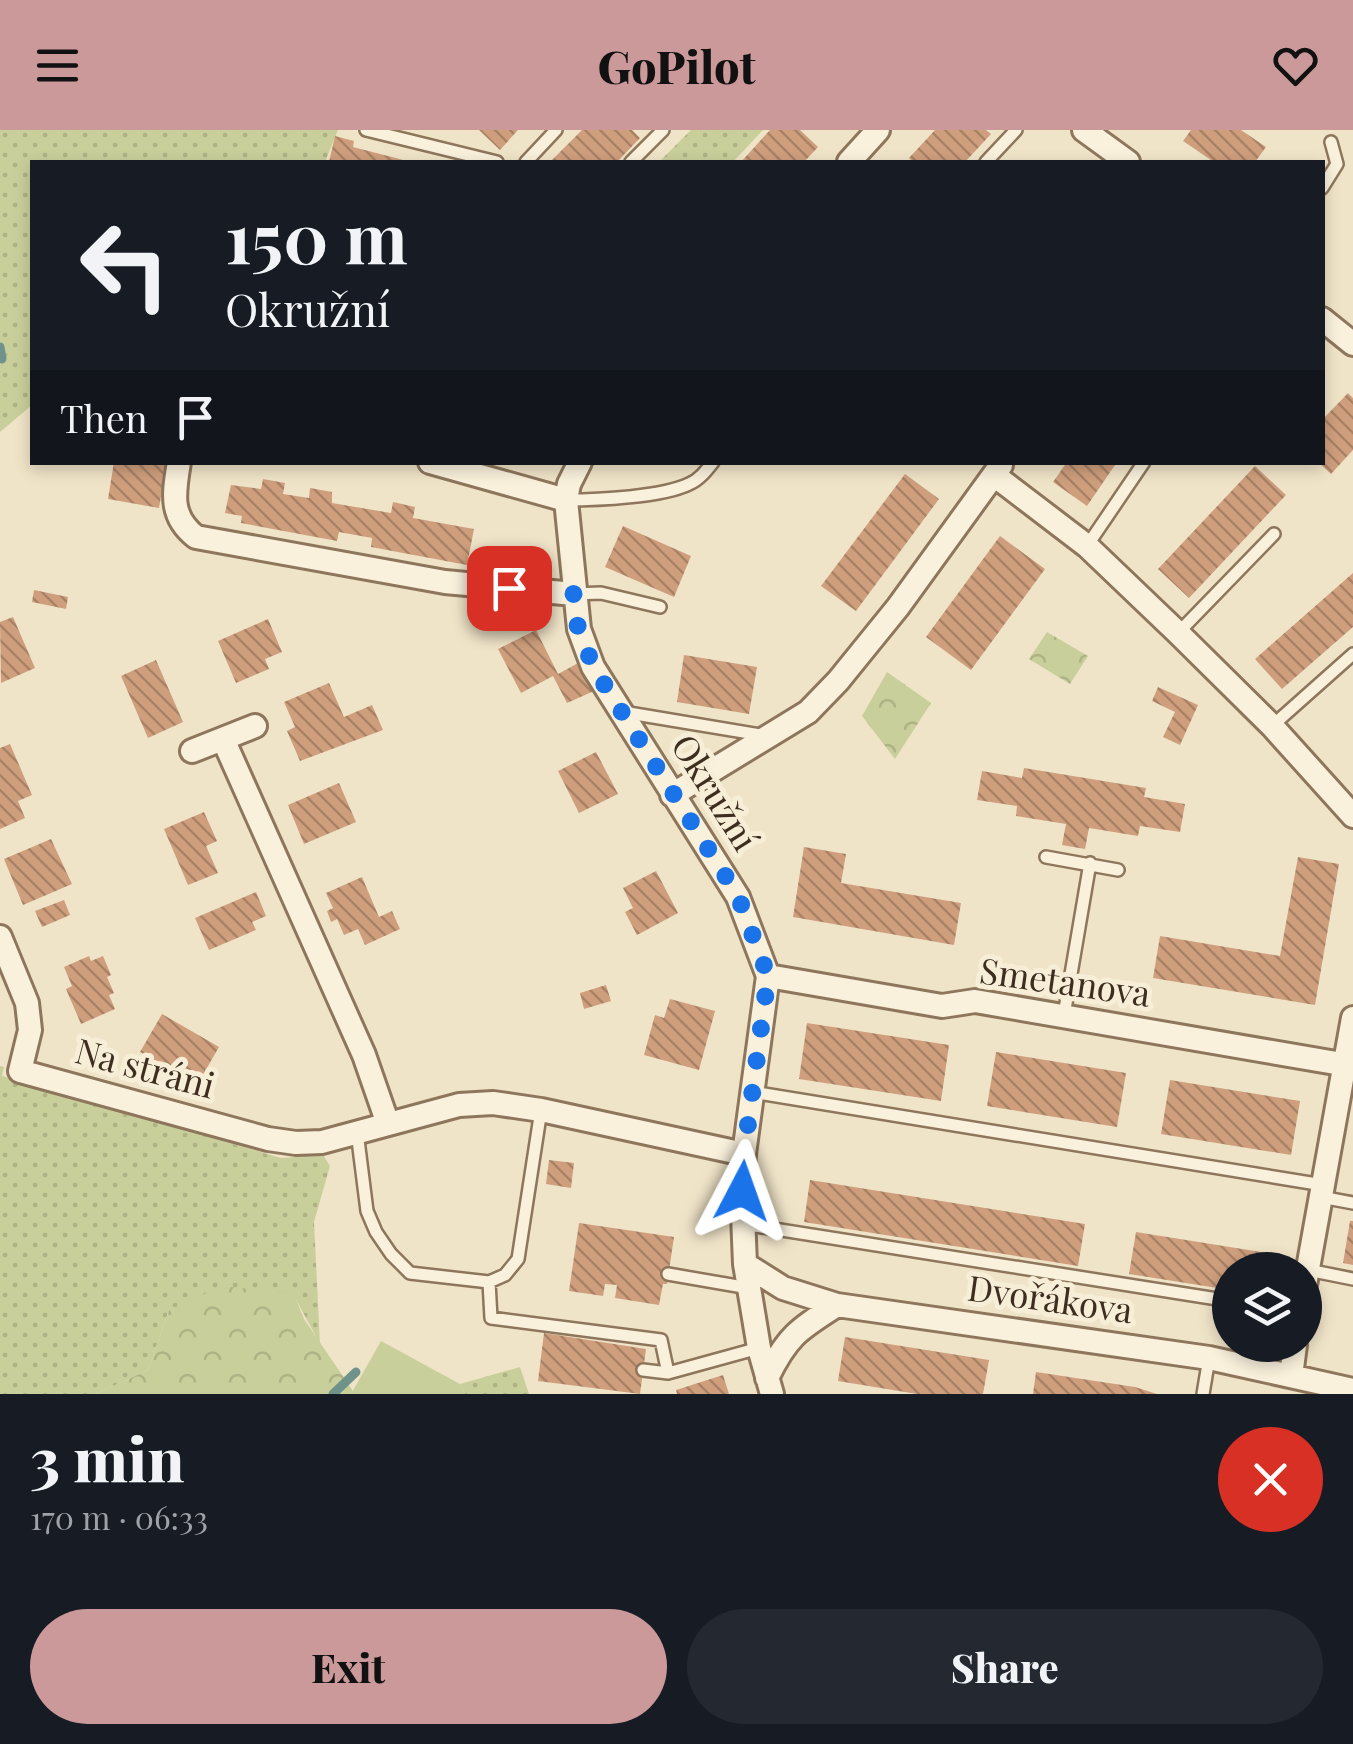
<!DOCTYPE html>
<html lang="en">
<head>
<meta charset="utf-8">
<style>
	:root { --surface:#171b24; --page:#242831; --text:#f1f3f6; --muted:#9ea1a6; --accent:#cc999b }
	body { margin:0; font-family:"Playfair Display",serif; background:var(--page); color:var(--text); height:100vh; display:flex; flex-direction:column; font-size:38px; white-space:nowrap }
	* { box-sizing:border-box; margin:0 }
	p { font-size:32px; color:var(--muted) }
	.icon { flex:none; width:55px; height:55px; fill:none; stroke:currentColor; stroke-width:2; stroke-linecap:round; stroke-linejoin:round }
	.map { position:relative; height:1264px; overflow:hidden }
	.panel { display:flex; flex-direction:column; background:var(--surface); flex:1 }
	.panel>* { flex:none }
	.banner { position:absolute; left:30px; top:30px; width:1295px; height:305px; border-radius:0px; box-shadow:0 5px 15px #0003; background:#171b24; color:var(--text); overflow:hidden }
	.controls { position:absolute; left:1212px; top:1122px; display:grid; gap:20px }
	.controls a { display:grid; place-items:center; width:110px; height:110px; border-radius:50%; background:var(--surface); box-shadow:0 5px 15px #0003; font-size:50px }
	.pin { position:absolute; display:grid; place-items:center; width:85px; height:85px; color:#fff; margin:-42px; border-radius:20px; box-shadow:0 5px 15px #0006 }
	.me { position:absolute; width:110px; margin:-55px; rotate:4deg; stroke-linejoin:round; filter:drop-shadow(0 0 8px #0008) }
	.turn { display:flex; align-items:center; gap:35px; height:210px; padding:0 30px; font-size:45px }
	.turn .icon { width:130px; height:130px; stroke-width:2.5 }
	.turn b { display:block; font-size:70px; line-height:85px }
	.then { display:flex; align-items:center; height:95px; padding:0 30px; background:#0003; gap:20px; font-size:38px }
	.round { display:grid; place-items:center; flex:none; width:105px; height:105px; border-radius:52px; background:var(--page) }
	.summary { display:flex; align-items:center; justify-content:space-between; height:170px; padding:0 30px }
	h1 { font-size:60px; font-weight:800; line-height:75px }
	.cta { display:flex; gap:20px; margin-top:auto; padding:20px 30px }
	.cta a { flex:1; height:115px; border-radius:60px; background:var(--accent); color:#111; font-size:40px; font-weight:800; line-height:115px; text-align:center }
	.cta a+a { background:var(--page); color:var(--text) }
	header { display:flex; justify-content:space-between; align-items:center; height:130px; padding:0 30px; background:var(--accent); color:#111; font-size:45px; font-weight:800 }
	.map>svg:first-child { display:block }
</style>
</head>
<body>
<header><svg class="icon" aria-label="menu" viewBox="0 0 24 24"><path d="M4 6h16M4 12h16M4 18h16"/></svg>GoPilot<svg class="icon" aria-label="heart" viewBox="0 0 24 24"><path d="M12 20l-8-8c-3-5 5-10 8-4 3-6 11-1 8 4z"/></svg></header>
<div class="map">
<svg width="1353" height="1264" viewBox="0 0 1353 1264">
	<defs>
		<pattern id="grass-dots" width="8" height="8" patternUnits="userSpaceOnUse" patternTransform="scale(2.5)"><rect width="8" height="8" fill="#c9cf9b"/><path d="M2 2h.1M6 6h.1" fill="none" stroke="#aeb285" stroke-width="1.8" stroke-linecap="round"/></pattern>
		<pattern id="forest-crowns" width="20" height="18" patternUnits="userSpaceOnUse" patternTransform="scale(2.5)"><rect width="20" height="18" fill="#c9cf9b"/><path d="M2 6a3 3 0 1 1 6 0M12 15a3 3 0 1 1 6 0" fill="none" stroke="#aeb285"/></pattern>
		<pattern id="building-back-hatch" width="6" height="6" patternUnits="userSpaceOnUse" patternTransform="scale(2.5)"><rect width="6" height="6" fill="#cf9f7d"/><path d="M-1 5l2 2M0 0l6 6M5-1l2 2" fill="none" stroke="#a98266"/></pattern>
	</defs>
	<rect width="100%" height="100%" fill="#f0e4c8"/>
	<path fill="url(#grass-dots)" d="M0,0H338L325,32H32V275L0,302Z
		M691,0H763L733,32H659Z
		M0,936L4,937L2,946L281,1028L323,1025L330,1036L314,1092L320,1214L293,1164L169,1180L148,1240L96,1264H0Z
		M520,1237L529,1264H465L460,1254Z"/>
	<path fill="url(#forest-crowns)" d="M1047,502L1088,526L1070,554L1029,529Z
		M887,542L931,573L895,629L862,586Z
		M222,1156L294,1164L304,1189L353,1261L351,1264H96L148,1240L169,1180Z"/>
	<path fill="#c9cf9b" d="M381,1211L460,1254L465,1264H351Z"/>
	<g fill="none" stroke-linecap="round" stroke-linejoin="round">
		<path stroke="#6f938a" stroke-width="9" d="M0,217L2,229
			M333,1264L356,1242"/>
	</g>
	<path fill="url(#building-back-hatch)" d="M479,0H518L500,20Z
		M582,0H632L640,8L617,32H550Z
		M770,0H800L818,17L804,32H741Z
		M935,0H986L991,4L965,32H913L909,28Z
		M1191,0H1241L1266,17L1255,32H1214L1183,11Z
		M335,6L354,11L353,17L411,32H329Z
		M1348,263L1353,268V320L1331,344L1318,332H1322V290Z
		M114,332H167L159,378L108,369Z
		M1067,332H1117L1087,376L1053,352Z
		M1255,336L1286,365L1189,468L1158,439Z
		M905,344L939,369L856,481L821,456Z
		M263,349L285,353L283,364L309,368L310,358L332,362V373L391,383L393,372L415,377L413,388L474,399L467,435L371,417L372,408L339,402L337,411L241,393L242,386L225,383L231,355L261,359Z
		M623,396L691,426L674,467L605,437Z
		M1000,406L1045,439L971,540L926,507Z
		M1353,443V497L1282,559L1255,529Z
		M34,460L68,467L66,479L32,472Z
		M13,487L35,538L1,553L0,492Z
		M268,489L282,522L265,529L269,539L236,553L218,511Z
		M536,500L558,544L580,532L594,561L567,573L553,546L521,563L498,519Z
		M684,525L757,537L749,584L677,572Z
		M156,530L183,592L148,608L121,546Z
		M329,553L344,587L372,575L383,600L300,631L287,601L295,597L284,572Z
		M1158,557L1198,575L1180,615L1163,607L1175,582L1152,571Z
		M10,614L32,665L18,671L25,688L0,699V618Z
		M596,622L618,664L579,683L558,641Z
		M1024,638L1146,658L1144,667L1185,674L1180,702L1140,696L1138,706L1089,698L1085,719L1062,715L1066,694L1016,686L1017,676L977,670L982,641L1022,648Z
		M339,653L356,692L304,714L288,675Z
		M204,682L217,711L206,716L218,743L188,755L164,699Z
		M51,709L72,754L23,775L4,729Z
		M804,717L846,724L841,753L961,773L954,815L793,787Z
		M1298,727L1339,734L1315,875L1153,848L1160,806L1280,826Z
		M656,741L678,783L637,805L625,782L633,778L623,758Z
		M362,747L379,787L392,781L400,799L365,815L358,799L344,805L337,789L331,792L327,781L333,778L326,763Z
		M256,762L266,786L252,792L256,800L209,820L195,788Z
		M64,770L70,785L42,797L35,781Z
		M89,826L91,831L103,826L111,845L107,847L114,863L109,865L115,879L81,894L66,859L72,856L64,837Z
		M606,855L611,871L584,879L580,863Z
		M670,869L715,881L699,940L644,925L655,885L664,888Z
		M162,884L219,917L197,955L140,922Z
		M807,893L949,915L941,971L799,949Z
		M996,922L1126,943L1117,997L987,976Z
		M1170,950L1300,971L1291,1025L1161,1004Z
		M549,1030L574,1033L571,1058L546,1054Z
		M810,1050L1085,1094L1078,1136L804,1092Z
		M1350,1091H1353V1135L1343,1133Z
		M579,1093L674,1107L667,1154H663L659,1175L615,1168L617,1155L605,1154L603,1166L569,1161Z
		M1136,1102L1274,1124L1271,1140H1230V1160L1129,1144Z
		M544,1203L646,1219L640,1264L538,1251Z
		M845,1207L989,1230L983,1264H917L838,1251Z
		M1036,1242L1135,1257L1157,1264H1033Z
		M723,1245L729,1264H677L676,1260Z"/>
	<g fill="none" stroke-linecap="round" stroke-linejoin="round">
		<defs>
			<path id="service" d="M366,0L497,32
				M526,32L556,0
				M631,32L663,0
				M986,32L1016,0
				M1322,58L1337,34L1331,12
				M566,370C598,370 662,367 689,354C699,350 706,341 713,332
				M1087,416L1144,332
				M574,464L601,463L660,477
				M1178,503L1274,404
				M623,582L767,606
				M1272,596L1353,524
				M1046,727L1118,740
				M1064,885L1090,733
				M752,962L1323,1055
				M357,1002L367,1081L376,1102L391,1124L410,1143L489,1152L505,1145L518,1129L541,980
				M1321,1067L1353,1073
				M743,1094L1230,1171
				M1308,1140L1353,1149
				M668,1144L749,1158
				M489,1152L491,1188L661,1210L668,1243
				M643,1240L668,1243L759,1218
				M1203,1264L1209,1228"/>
			<path id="minor" d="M1084,0L1128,32
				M849,32L878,0
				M1322,189L1353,214
				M179,332C174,363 169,386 196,407L445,452L574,464
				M430,332L566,370
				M580,332L569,354L566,370L579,499L593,537L738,767L768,846L744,1024L742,1061L745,1134L759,1218L772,1264
				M994,345L1087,416L1178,503L1272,596L1353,686
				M223,609L364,925L388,994
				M192,621L255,596
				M672,665L808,582L838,551L898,477L1001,335
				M0,807L27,873L30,900L20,941L268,1009L296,1013L322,1012L459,975L493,973L541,980L744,1024
				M768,846L942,876L975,871L1353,936
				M745,1134L783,1158L837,1175L1209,1228L1353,1260
				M1305,1155L1353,888
				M1291,1246L1295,1215
				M767,1248C787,1206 799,1199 837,1175"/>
		</defs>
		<use href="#service" stroke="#8d765c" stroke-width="16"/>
		<use href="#minor" stroke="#8d765c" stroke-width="28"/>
		<use href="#service" stroke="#faf1dc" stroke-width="11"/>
		<use href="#minor" stroke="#faf1dc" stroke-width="22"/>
	</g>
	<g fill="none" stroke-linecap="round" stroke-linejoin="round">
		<path stroke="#1a73e8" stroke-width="18" stroke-dasharray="0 32.4" d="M509,458L574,464L578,499L594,538L738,766L768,846L744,1024L742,1061"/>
	</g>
	<g text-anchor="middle" stroke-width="10" stroke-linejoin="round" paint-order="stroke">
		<g font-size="35" fill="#3d2e20" stroke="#f7eed8">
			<text transform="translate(714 663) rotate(58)" y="12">Okružní</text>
			<text transform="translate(1065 853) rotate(8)" y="12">Smetanova</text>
			<text transform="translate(145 939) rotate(15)" y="12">Na stráni</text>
			<text transform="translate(1050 1170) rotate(8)" y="12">Dvořákova</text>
		</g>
	</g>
</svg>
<div class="controls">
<a><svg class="icon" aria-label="layers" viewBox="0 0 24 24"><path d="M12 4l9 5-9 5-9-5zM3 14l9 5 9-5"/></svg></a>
</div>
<div class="pin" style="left:509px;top:458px;background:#d93025"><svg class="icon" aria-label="arrive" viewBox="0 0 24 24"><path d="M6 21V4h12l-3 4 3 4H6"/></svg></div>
<svg class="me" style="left:742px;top:1061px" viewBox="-20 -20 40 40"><path d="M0-17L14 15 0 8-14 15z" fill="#1a73e8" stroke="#fff" stroke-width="4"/></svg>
<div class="banner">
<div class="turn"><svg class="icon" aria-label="left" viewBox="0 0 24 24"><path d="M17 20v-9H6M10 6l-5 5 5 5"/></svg><div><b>150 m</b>Okružní</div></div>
<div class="then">Then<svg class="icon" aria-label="arrive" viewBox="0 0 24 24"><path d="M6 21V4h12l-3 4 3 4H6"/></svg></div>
</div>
</div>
<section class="panel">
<div class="summary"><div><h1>3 min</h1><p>170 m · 06:33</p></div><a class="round" style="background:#d93025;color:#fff"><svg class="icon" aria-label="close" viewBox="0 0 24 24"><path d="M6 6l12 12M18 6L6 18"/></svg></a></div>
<div class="cta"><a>Exit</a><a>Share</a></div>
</section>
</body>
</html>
